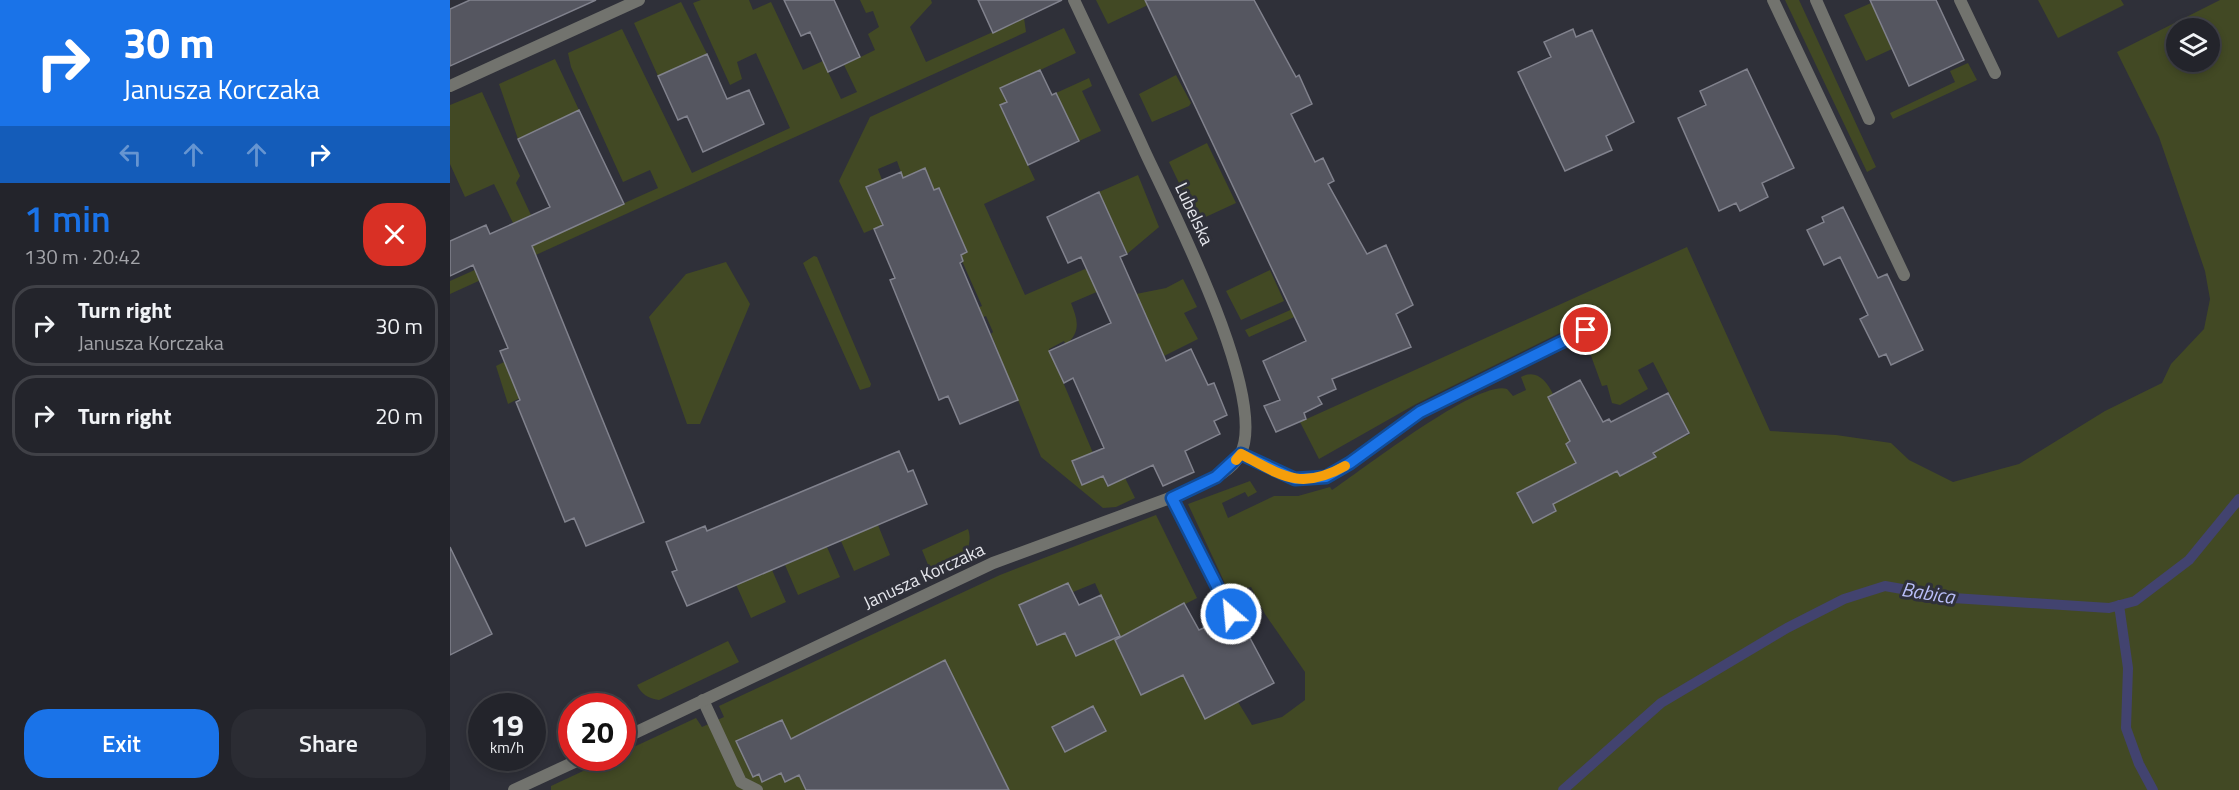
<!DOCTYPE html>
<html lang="en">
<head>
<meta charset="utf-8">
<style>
	:root { --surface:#23242b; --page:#2b2c33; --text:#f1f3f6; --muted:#a3a4a9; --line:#404147; --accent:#1a73e8 }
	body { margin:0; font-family:"Titillium Web",sans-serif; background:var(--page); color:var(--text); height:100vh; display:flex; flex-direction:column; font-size:22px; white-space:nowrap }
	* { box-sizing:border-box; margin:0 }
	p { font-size:20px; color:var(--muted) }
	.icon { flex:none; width:33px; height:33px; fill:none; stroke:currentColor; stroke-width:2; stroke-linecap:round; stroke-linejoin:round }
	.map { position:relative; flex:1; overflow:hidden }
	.drawer { display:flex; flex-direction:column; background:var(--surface); width:450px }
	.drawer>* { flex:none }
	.banner { background:#1a73e8; color:#fff; overflow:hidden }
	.tools { position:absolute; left:1716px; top:18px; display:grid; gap:12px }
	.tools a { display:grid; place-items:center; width:54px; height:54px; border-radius:50%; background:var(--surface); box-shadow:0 3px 9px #0003,0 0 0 2px var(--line); font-size:30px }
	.speed { position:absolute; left:18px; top:693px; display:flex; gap:12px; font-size:30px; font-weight:700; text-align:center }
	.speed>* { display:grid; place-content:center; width:78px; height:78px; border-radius:50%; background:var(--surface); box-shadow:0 3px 9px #0003,0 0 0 2px var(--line); line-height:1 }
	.speed small { font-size:15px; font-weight:400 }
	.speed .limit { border:9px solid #d22; background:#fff; color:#111 }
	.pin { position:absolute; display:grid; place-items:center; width:51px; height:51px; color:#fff; margin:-26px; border:3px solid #fff; border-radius:50%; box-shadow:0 2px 6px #0007 }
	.me { position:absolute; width:66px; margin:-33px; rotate:333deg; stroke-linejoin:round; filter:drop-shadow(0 0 4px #0008) }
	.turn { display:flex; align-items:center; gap:21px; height:126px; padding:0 24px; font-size:27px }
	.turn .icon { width:78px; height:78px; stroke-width:2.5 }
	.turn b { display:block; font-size:42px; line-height:51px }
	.lanes { display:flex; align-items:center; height:57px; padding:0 24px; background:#0003; justify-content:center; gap:30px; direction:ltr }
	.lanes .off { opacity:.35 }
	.round { display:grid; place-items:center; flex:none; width:63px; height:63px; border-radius:24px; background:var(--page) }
	.summary { display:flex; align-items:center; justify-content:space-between; height:102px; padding:0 24px }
	h1 { font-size:36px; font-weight:600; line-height:45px; color:var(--accent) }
	.button { display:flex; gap:12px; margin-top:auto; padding:12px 24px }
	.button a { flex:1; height:69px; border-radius:24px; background:var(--accent); color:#fff; font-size:24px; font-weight:600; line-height:69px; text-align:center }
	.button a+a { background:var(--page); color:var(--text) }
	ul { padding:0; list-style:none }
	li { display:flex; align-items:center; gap:18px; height:81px; margin:0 12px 9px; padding:0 12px; border:3px solid var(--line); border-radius:24px }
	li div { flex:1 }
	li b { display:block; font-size:22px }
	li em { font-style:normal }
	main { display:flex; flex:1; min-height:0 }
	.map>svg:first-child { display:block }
</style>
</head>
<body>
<main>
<section class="drawer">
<div class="banner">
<div class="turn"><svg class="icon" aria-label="right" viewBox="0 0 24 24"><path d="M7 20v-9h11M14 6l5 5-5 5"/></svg><div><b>30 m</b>Janusza Korczaka</div></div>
<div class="lanes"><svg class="icon off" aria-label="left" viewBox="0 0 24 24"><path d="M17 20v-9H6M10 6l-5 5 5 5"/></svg><svg class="icon off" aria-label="ahead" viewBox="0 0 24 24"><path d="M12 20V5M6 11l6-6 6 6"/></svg><svg class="icon off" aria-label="ahead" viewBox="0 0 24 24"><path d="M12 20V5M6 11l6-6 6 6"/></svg><svg class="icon" aria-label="right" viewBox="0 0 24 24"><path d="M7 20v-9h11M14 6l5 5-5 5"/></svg></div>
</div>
<div class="summary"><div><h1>1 min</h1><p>130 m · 20:42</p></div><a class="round" style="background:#d93025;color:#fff"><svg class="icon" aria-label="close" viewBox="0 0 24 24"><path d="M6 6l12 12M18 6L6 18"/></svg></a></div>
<ul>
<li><svg class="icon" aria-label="right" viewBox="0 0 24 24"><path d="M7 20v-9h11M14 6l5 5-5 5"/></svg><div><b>Turn right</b><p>Janusza Korczaka</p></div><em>30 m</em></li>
<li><svg class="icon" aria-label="right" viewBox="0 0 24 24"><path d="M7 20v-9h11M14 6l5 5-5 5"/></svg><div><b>Turn right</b></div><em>20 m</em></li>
</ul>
<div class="button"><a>Exit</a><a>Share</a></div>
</section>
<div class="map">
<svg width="1789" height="790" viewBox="0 0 1789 790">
	<rect width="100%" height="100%" fill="#2f3039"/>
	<path fill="#424924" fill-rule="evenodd" d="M251,0H299L303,10L321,2L353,70L373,61L391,99L407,92L394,65L425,50L418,34L429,27L423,11L416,13L410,0H481L482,3L460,27L476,62L574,18L576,32L0,294V281L208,188L200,170L173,182L121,67L118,53L172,29L242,173L340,128L306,53L287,62L292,79L280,85L243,3Z
		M646,0H695L698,5L658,24Z
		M1335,0H1349L1426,167L1417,172Z
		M1588,0H1671L1674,5L1608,38Z
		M1770,0H1789V790H101V786L161,758H172L173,752L246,718L252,727L274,717L269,706L550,575L706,515L747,598L704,620L755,719L788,702L802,725L832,717L855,700V672L815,614L801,587L779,592L738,504L800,481L807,492L798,497L795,492L772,503L778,518L824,496H848L880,487L882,490C911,471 1028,379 1057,389L1063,396L1076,390L1071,377C1086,369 1096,380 1103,394L1098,397L1121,441L1116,444L1137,486L1167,471L1170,476L1206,457L1204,452L1240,434L1203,362L1188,370L1198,389L1170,405L1162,403L1157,385L1152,386L1140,353L1141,343L1149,339L1138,319L966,404L869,459L850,422L1237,247L1320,431L1386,435L1441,443L1459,460L1503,482L1569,464L1655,411L1712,383L1721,364L1754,329L1760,299L1755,271L1709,137L1667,52ZM1726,28H1760V62H1726ZM618,583L623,592L645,583L669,636L626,656L615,633L587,645L569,605ZM703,666L712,685L691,695L682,676Z
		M231,2L257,54L208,76L184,23Z
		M1421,3L1442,49L1416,61L1394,15Z
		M614,28L626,53L550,89L557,102L550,106L585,180L534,204L575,295L635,269L640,271L649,291L621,303C628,320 631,332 616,345L614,341L599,349L657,486L675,478L685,498L666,507L653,508L591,457L561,383L542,353L548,351L541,334L543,332L536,316L531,318L527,308L532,306L512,261L498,209L489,188L484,190L475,168L453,178L447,161L428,169L432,180L416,187L428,215L438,223L414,233L389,181L420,117Z
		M105,59L129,110L68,139L49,84Z
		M1518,63L1527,80L1443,119L1440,113L1505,82L1500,71Z
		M726,75L741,103L739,106L702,122L689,94Z
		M639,78L642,86L632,91L651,131L629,141L606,93Z
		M32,92L70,176L66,183L81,215L63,223L44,184L15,197L0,164V105Z
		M757,143L786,203L747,221L719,162Z
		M688,175L709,227L677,254L649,192Z
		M364,256L367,257L421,384L420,387L410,390L353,263Z
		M276,262L300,304L250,424H237L199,317L236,274Z
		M820,270L834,301L791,320L776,291Z
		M733,279L747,307L734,313L748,339L714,356L686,294L716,288Z
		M872,296L876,303L799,337L795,330Z
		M54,362L78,394L58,404L46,366Z
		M426,520L440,555L404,571L391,541L412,532L410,526Z
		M518,529C526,551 503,574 481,572L472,550Z
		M377,547L390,577L348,595L335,565Z
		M322,570L336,602L301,618L284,580L303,578Z
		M278,641L289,662L209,700C198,698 192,695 187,685Z"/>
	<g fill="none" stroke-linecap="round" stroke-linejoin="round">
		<path stroke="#42436f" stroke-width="10" d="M1669,605L1678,668L1676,728L1689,764L1703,790
			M1113,790L1211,703L1337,628L1394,599L1435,586L1503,598L1659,608L1685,601L1739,560L1789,499"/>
	</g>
	<path fill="#555660" stroke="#81828d" stroke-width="1.5" d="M20,0H146L0,66V9Z
		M334,0H384L410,57L378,72L360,32L351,36Z
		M528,0H612L543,33Z
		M695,0H804L846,77L849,75L862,104L841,114L865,162L873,158L884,181L878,184L917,254L936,245L963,305L946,314L961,347L882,379L886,389L868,397L872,404L854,413L856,419L826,432L814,406L830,400L813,361L856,341Z
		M1420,0H1486L1514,60L1459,86Z
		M1123,29L1126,37L1142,30L1184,122L1156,136L1162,150L1115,171L1068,72L1101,57L1094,42Z
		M257,54L277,99L299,90L314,124L253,152L237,116L228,120L208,76Z
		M1297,69L1344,168L1312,183L1318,197L1290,211L1286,203L1269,211L1228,118L1256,105L1250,91Z
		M590,70L602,95L606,93L629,141L578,165L550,105L557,102L550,88Z
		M129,110L174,204L82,246L194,522L136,546L124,518L115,522L66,402L70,400L50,351L58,348L23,265L0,276V241L36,225L40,234L100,207L68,139Z
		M475,168L484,190L489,188L517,252L511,255L513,261L510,263L568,400L510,424L498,396L489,400L440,280L445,278L424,229L433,225L416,187L451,172L453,178Z
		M649,192L677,254L670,257L716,361L741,349L758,385L764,383L777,415L764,421L770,434L735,451L744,472L713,486L703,465L658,486L653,476L632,485L622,461L654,448L623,378L614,383L599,351L661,323L631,257L618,263L597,217Z
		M1393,207L1428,278L1437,274L1473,350L1441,365L1436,354L1429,357L1410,319L1418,315L1390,257L1374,265L1357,230L1374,222L1372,217Z
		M1130,380L1153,422L1159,419L1161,422L1218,393L1239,433L1203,453L1206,457L1170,476L1167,471L1103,504L1106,511L1083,523L1067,493L1126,463L1116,444L1120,441L1098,397Z
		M449,451L458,472L463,470L477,504L237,606L222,572L227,570L216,542L255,526L257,531Z
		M0,547L42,634L0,655Z
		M618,583L629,605L651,595L670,636L626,656L615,633L587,645L569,605Z
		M734,603L749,630L758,626L766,639L793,625L824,683L755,719L733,675L691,695L665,640Z
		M495,660L559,790H356L349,775L335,782L331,773L312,782L309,774L303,777L286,741L332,720L341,739Z
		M643,706L656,731L615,752L602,727Z"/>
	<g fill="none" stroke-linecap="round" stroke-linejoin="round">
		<path stroke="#72736e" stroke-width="12" d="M1323,0L1454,275
			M1366,0L1419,119
			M1510,0L1545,73
			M0,86L189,0
			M791,454L845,479L876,477L900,463L970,412L1136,330
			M722,498L781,614
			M253,700L291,782L307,790"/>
		<path stroke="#72736e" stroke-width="12" d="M172,739L543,563L739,491C756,482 780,473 790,455C820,399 721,208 695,152C672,101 648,51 624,0
			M64,790L133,758"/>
	</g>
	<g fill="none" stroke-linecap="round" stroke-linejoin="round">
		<defs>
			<path id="route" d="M781,614L722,498L766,477L791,454L845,479L876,477L900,463L970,412L1136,330"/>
		</defs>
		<use href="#route" stroke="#114b97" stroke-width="15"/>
		<use href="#route" stroke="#1a73e8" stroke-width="10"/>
		<path stroke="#f59e0b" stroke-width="10" d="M786,460L791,454C832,476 851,491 895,466"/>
	</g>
	<g text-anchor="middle" stroke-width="6" stroke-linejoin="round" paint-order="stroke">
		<g font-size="18" fill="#e5e6ec" stroke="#2f3039">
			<text transform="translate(744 214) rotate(65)" y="6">Lubelska</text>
			<text transform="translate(474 576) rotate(-25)" y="6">Janusza Korczaka</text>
		</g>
		<g font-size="20" font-style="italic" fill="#b9bef8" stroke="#2f3039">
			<text transform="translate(1478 593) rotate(9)" y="7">Babica</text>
		</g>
	</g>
</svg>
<div class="tools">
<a><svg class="icon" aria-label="layers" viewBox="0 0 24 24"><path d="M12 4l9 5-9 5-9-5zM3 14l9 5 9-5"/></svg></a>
</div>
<div class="speed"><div>19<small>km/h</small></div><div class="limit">20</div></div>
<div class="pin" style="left:1136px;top:330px;background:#d93025"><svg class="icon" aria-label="arrive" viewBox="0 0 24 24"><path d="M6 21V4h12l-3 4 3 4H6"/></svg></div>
<svg class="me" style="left:781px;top:614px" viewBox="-20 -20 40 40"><circle r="17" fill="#1a73e8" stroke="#fff" stroke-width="3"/><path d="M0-11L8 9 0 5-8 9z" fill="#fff"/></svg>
</div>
</main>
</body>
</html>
